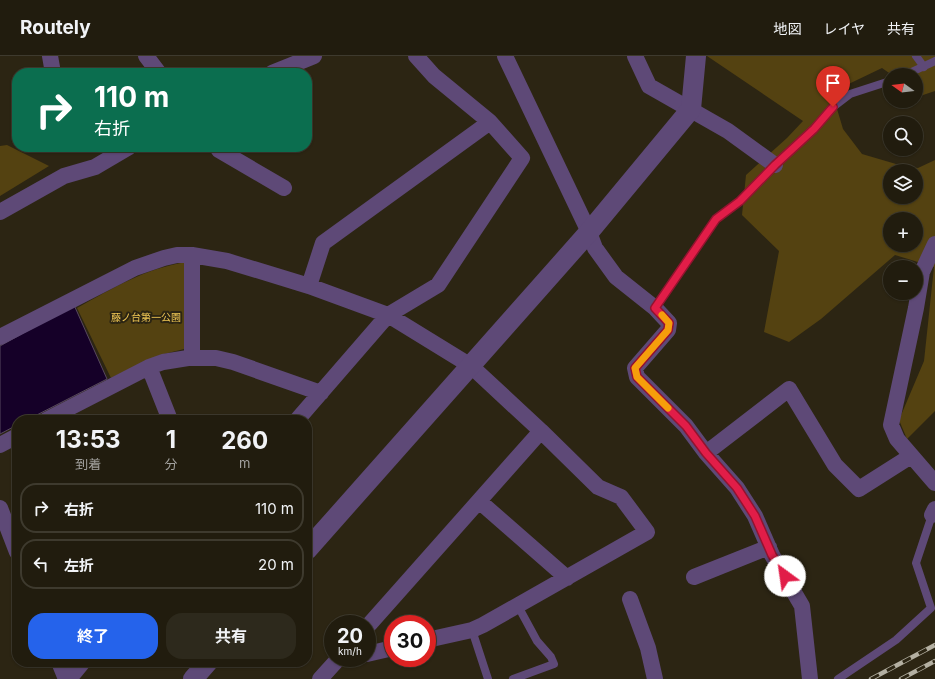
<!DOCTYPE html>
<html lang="ja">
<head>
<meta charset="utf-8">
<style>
	:root { --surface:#211c0e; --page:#2d291c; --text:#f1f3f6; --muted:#a2a19e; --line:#3e3a2e; --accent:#2563eb }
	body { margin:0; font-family:Inter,"Noto Sans JP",sans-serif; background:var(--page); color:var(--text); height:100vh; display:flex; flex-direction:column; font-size:15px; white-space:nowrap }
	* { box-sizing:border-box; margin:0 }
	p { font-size:13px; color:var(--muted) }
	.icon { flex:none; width:22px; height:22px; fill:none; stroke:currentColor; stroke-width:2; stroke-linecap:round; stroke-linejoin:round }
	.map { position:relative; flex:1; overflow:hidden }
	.drawer { position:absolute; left:12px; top:359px; width:300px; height:252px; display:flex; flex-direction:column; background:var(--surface); border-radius:16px; box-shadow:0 1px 3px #0004,0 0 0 1px var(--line) }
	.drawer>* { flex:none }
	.guide { position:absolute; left:12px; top:12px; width:300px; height:84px; border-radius:16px; box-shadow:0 1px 3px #0004,0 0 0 1px var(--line); background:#0b6e4f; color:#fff; overflow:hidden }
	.needle { width:26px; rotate:285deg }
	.fabs { position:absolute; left:883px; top:12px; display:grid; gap:8px }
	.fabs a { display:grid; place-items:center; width:40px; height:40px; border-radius:50%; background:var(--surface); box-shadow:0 1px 3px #0004,0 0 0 1px var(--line); font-size:20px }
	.speed { position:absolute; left:324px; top:559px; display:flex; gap:8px; font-size:20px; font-weight:700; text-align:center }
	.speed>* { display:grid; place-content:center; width:52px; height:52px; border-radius:50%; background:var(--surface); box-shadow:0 1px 3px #0004,0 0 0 1px var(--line); line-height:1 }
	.speed small { font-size:10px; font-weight:400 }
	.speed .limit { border:6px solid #d22; background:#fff; color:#111 }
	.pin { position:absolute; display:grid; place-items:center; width:34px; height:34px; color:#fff; margin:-41px -17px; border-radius:50% 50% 50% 0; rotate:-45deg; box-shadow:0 0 4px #0007 }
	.pin .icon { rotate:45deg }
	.me { position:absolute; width:44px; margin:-22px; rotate:329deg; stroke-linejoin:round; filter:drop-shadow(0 0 3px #0008) }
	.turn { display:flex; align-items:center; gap:14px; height:84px; padding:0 16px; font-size:18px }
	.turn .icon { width:52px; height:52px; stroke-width:2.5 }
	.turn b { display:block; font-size:28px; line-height:34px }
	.eta { display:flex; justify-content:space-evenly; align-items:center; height:68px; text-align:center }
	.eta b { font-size:24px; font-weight:700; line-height:28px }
	.action { display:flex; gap:8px; margin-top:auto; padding:8px 16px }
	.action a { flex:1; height:46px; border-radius:16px; background:var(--accent); color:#fff; font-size:16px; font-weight:700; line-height:46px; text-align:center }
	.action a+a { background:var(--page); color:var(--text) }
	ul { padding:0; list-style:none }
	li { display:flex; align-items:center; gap:12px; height:50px; margin:0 8px 6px; padding:0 8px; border:2px solid var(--line); border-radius:16px }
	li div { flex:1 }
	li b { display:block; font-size:15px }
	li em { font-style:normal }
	header { display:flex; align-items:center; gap:24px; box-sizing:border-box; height:56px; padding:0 20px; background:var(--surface); border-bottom:1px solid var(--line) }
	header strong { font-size:19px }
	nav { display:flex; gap:22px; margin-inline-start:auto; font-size:14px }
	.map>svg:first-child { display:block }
</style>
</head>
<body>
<header>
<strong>Routely</strong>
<nav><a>地図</a><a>レイヤ</a><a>共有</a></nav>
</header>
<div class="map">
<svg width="935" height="623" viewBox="0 0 935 623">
	<rect width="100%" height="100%" fill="#2c2513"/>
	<path fill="#544211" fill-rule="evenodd" d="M707,0H935V35L920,40L916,37V19H892L882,12L832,36L843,73L862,98L896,108L918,112L935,104V355L907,383L899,364L924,305L934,211L895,199L821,263L789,286L764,276L779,195L742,159L746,119L787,82L803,65ZM890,115H916V141H890ZM890,163H916V189H890Z
		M7,89L49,110L0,140V90Z
		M186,206L188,292L160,299L111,322L77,252C113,232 144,213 186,206Z"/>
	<path fill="#150028" stroke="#57475f" d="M74,249L107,323L27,364H17V369L0,378V290Z"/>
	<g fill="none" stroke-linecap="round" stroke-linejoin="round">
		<path stroke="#5e4977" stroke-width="8" d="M916,0L924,11
			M905,19L935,5
			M655,252L716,163L740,145L775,109L814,73L833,51L850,38L890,25
			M472,574L488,623
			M513,623L554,608L551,601L537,585L518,550
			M838,623L896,584L931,552L916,507L932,459"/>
		<path stroke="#5e4977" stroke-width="16" d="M50,0L53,17
			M146,0L159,17
			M505,0L589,176L595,192L616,221L655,252L669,267L668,274L635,312L637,321L686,370L706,397L737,432L755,460L772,499L802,550L810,623
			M635,0L649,30L728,75L775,109
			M272,17L314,0
			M217,91L219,94L284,132
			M0,156L64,120L95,111L129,91
			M935,188L922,216L916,252L891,369L897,383L935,427
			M192,199V301
			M309,230L323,187L490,66
			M0,281L135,212L164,202L177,199H192L227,205L309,230L388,259L471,310L541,375L598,431L621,441L647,476L483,569L472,574L427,584
			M149,311L170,364
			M46,364L149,311L163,306L188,302H216L233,306L321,337
			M297,364L388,259L438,229L522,102L490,66L434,20L416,0
			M0,389L17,380
			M706,397L789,333L835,409L859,433L911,400
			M479,445L567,522
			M0,452L17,496
			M932,459L935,453
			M694,521L769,491
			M630,543L648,592L655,623
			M367,571L541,375
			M367,598L393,592
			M59,606L66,623
			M69,623L83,606
			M320,623L339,602"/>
		<path stroke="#5e4977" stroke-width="20" d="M307,494L589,176L691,53L696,0
			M193,623L208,606"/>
		<defs>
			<path id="rail" d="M871,623L935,589
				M901,623L935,605"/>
		</defs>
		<use href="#rail" stroke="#b4b0a2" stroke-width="4.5"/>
		<use href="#rail" stroke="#2c2513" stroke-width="3" stroke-dasharray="9" stroke-linecap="butt"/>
	</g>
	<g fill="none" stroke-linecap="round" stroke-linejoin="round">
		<defs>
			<path id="route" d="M785,520L772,499L755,460L737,432L706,397L686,370L637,321L635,312L668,274L669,267L655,252L716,163L740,145L775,109L814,73L833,51"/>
		</defs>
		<use href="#route" stroke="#92132f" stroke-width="10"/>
		<use href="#route" stroke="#e11d48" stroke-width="7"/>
		<path stroke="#f59e0b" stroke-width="7" d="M662,259L669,267L668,274L635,312L637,321L668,352"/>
	</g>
	<g text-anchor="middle" stroke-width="4" stroke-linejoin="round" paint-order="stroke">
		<g font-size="10" fill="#f3c955" stroke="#2c2513">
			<text x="146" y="265">藤ノ台第一公園</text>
		</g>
	</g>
</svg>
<div class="fabs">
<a><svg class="needle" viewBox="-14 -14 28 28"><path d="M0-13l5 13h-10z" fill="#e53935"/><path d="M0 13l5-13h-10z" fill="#a2a19e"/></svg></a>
<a><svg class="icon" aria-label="search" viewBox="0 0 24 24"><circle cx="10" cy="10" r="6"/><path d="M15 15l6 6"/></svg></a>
<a><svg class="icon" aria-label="layers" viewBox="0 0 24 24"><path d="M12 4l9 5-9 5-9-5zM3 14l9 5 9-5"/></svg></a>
<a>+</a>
<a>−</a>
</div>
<div class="speed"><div>20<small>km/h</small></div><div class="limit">30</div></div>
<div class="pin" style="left:833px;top:51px;background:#d93025"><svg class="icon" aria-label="arrive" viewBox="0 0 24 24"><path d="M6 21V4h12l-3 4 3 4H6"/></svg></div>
<svg class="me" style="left:785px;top:520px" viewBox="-20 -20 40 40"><circle r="19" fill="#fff"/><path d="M0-13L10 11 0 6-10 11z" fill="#e11d48"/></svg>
<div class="guide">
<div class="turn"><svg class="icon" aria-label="right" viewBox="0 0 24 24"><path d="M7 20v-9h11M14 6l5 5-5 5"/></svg><div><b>110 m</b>右折</div></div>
</div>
<section class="drawer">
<div class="eta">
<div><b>13:53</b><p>到着</p></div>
<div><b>1</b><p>分</p></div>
<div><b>260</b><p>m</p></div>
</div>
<ul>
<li><svg class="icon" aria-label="right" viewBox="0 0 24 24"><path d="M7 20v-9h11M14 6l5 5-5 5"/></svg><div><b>右折</b></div><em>110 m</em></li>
<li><svg class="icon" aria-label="left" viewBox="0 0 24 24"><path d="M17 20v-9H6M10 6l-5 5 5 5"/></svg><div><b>左折</b></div><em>20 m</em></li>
</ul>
<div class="action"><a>終了</a><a>共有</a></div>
</section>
</div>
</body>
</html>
